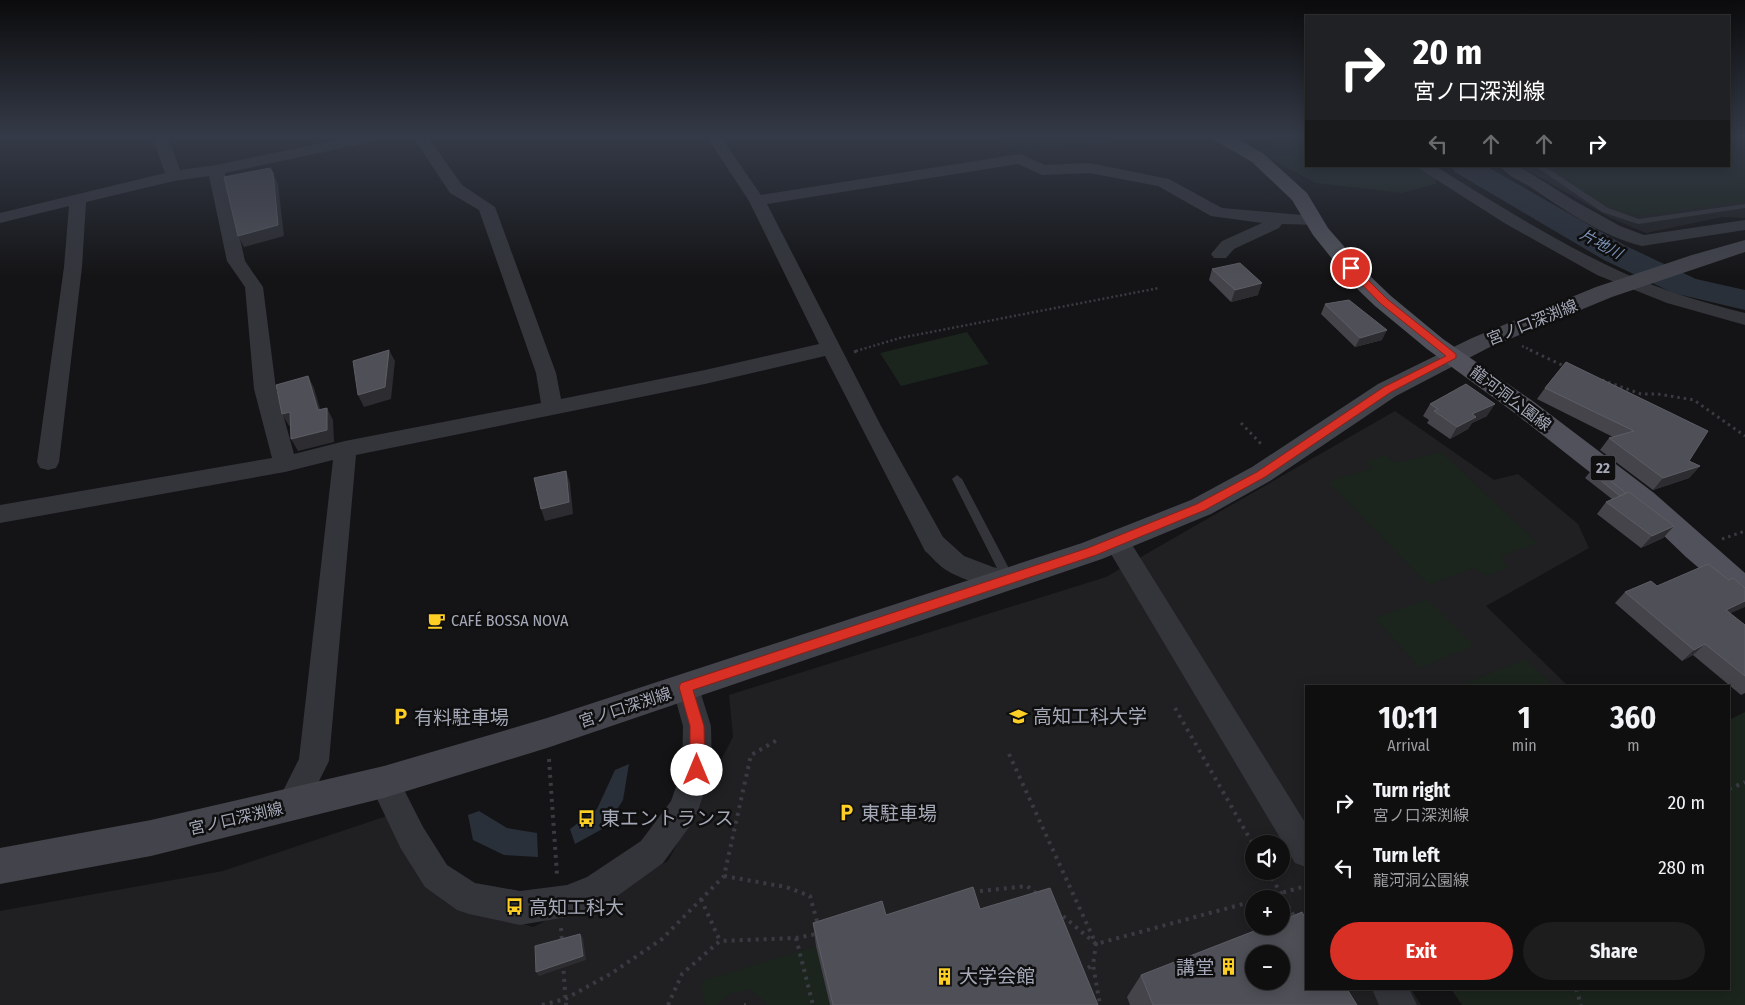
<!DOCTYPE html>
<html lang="en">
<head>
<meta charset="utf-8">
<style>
	:root { --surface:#0f0f10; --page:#1d1d1e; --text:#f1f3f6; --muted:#9b9c9f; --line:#2f2f30; --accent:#d93025 }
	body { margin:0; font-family:"Fira Sans Condensed","Noto Sans JP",sans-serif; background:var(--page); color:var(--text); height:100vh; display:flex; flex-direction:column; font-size:19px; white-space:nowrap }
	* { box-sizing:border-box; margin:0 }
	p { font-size:16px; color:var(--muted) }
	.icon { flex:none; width:28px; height:28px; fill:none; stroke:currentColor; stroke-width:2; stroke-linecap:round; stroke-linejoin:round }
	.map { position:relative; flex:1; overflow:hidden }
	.side { position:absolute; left:1305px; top:685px; width:425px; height:305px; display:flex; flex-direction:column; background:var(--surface); border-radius:0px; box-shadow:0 2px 12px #0003,0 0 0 1px var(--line) }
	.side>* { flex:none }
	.guide { position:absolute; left:1305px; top:15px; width:425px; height:152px; border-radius:0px; box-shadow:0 2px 12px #0003,0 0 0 1px var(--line); background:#202124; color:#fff; overflow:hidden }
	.fabs { position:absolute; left:1245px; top:835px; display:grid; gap:10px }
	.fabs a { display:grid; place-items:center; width:45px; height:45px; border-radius:50%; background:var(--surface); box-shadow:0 2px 12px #0003,0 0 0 1px var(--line); font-size:25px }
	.pin { position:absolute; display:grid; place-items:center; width:42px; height:42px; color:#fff; margin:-21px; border:2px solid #fff; border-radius:50%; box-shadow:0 1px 5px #0007 }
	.me { position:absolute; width:55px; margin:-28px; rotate:0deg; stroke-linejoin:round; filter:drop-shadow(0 0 4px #0008) }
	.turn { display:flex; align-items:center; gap:18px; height:105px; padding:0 25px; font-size:22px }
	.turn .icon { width:65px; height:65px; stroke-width:2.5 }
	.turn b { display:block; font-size:35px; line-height:42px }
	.lanes { display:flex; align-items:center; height:48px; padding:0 25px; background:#0003; justify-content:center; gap:25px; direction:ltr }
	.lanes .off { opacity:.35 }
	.eta { display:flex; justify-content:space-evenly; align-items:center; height:85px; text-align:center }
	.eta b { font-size:30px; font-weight:700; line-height:35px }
	.action { display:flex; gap:10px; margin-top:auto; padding:10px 25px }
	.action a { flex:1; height:58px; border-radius:30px; background:var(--accent); color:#fff; font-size:20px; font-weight:700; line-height:58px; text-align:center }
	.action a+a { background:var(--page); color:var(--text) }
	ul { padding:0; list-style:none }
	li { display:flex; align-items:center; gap:15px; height:65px; padding:0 25px }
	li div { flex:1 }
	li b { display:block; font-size:19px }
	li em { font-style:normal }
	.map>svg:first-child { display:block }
</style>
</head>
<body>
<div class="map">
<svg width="1745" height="1005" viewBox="0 0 1745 1005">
	<rect width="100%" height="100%" fill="#141416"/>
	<path fill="#202023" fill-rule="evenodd" d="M1729,137H1745V218L1722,217L1646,233L1611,218L1520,166H1729Z
		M1395,411L1494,480L1518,474L1578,524L1589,548L1486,606L1568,686H1306V989H1411L1421,1005H0V911L223,871L387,816L444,901L533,927L668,861L733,737L729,695L1106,577ZM1254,844H1281V871H1254ZM1254,899H1281V926H1254ZM1254,954H1281V981H1254Z"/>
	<path fill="#1b241d" d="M988,137H1116L1107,143L1047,146L1028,153L1002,145Z
		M1296,137L1306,139V166H1415L1436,172V184L1402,193L1316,183L1256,151Z
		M1729,137H1745V201L1644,216L1622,212L1597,203L1550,166H1729Z
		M967,332L989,364L901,386L880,353Z
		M1441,452L1538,543L1501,556L1508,568L1487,576L1473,568L1428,585L1328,482L1372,468L1366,461L1385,455L1396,463Z
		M1427,599L1474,646L1420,668L1375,618Z
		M1526,659L1553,686H1458Z
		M1745,712V1005H1462L1451,989H1729V720Z
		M816,946L830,1005H767L766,1002L749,990L730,994L717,1005H705L701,981Z"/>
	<path fill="#29303a" d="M629,764L623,800L606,827L575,844L570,829L597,809L615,770Z
		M479,811L507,828L537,833L538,857L504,855L473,840L468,815Z"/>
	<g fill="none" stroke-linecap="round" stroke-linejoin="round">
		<path fill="#29303a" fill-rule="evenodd" d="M1451,166H1486L1626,246L1696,279L1745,290V310L1673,293L1604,260L1455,172Z"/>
		<path stroke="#3a3b42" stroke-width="2.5" stroke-dasharray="2 2.5" stroke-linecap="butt" d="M1522,346L1533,351
			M856,351L900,338L1159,288"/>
		<path stroke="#3a3b42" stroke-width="3" stroke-dasharray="2.5 4" stroke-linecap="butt" d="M1530,350L1566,367
			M854,352L860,350
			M1602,380L1641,394H1658L1694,400L1745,436
			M1241,423L1263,446
			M1722,539L1745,531"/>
		<path stroke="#3a3b42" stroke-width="4" stroke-dasharray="3 5" stroke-linecap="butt" d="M1175,708L1254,846
			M1009,754L1096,944L1093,965L1100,1005
			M549,759L557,875
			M1729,789L1745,782
			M1268,871L1295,918
			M724,876L786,887L810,896L818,925
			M972,892L1027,886L1037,894
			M701,899L720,941
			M1260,899L1306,886
			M1057,911L1096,944L1254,901
			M561,928L562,942
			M796,938L813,1005
			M563,963L566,1005
			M1081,972L1093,965
			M1576,989L1581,1005
			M542,1005L565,999L612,973L662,939L724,876L751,755L779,739
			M668,1005L682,974L720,941L796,938L816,934
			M744,1005H746"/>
		<path fill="#34353b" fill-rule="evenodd" d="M1535,166H1544L1608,208L1639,219L1745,204V208L1638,224L1602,212Z
			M957,475L962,479L1015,580L1013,583H1005L1003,580L952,479Z"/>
		<path fill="#34353b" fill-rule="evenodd" d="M150,137H165L171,145L180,170L216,165L351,137H379L371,142L225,173L245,261L263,287L276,389L294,454L345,441L541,403L536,373L479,210L450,193L413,137H428L462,185L495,207L556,373L561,399L705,370L819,344L749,201L707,137H721L761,195L1020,154L1045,165L1089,163L1169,179L1222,208L1314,216L1320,217L1323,221L1320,225L1282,224L1279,228L1234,249L1226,258H1214L1211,254L1222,241L1262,223L1211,216L1158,186L1089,173L1042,175L1018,164L767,204L881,426L943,537L964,556L993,567L1018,573L1022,580L1018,587C1000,593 962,580 946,570C938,565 932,557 925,551L825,356L705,384L356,455L329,761L302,815L291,819L280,815L276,805L299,759L333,460L285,472L0,523V505L272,458L254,389L245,287L227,261L209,176L174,181L86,202L82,267L59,462L56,468L48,470L40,468L37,462L64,267L69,206L0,223V213L165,173L155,145Z
			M1415,166H1435C1497,204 1559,244 1626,274C1664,291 1705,303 1745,313V325L1667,303L1597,275L1506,224Z
			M1500,166H1519L1573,200L1620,226L1644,235L1745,220V230L1642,246C1601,236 1563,209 1529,186C1520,181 1506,175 1500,166Z
			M1117,533L1126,535L1306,824V867L1295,863L1108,549L1105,542L1108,535Z
			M686,675L696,678L711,726L712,770L695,819L663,863L609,902L567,917L520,925L469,914L457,910L425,887L401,849L369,782L373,772L384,768L395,772L423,827L447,865L475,883L520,891L567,885L587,877L641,841L671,801L682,770L683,726L672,687L676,678Z
			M1372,989H1409L1417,1005H1379Z"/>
		<path fill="#42434b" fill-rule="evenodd" d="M1745,240V252L1612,297L1488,348L1396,396L1270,481L1211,514L1102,559L547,748L384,798L151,856L0,884V848L151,820L384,766L547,718L1082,543L1191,500L1252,467L1378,384L1472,338L1596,287L1692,255Z"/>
		<path fill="#50515a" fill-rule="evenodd" d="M1213,137H1234L1264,154L1307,193L1328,228L1369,275L1391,296L1443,339L1534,402L1654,493L1745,573V602L1734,598L1686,557L1634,507L1516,414L1427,349L1375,306L1353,285L1313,235L1292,200L1252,162L1216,141Z"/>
	</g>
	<path fill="#45444b" d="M1212,269L1258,295L1231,302L1209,280Z
		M1325,304L1382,340L1355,347L1321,314Z
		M1566,362L1689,461L1700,466L1689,478L1653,490L1600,450L1609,438L1613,437L1537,399L1545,388Z
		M1430,404L1487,416L1472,423L1468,429L1450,439L1427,423L1429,420L1423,416Z
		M1590,472L1626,493L1674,526L1663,538L1641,548L1597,514L1606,502L1612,499L1585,478Z
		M1729,580L1730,614L1745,625V693L1741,695L1693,655L1682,661L1615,603L1625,592L1657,586Z
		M980,909L1098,1005H830L816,946L813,923L886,915Z
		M1141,975L1357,1005H1130L1127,997Z"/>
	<path fill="#2d2d31" d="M273,173L278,184L284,236L244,247L238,236Z
		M1262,283L1258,295L1231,302L1235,290Z
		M1387,330L1382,340L1355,347L1360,338Z
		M389,350L395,361L391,399L364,407L358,395Z
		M308,376L314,388L324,422L318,410Z
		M1495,404L1487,416L1472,423L1468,429L1450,439L1457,427L1472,414Z
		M327,408L333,420L334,442L298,451L291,439Z
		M290,412L297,424L289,426L282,414Z
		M1700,466L1689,478L1653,490L1663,478Z
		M566,471L570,483L573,514L545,521L541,509Z
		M1674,526L1663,538L1641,548L1652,536Z
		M1745,601V607L1713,621L1726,610Z
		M1705,644L1693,655L1682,661L1694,650Z
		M580,934L583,938L586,960L539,976L536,972Z"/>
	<path fill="#4f4f57" stroke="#5d5d66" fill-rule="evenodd" d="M270,168L273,173L278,225L238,236L224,177Z
		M1240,263L1262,283L1235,290L1212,269Z
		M1349,300L1387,330L1360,338L1325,304Z
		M389,350L385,387L358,395L353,361Z
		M1566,362L1708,431L1689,461L1700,466L1663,478L1609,438L1634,431L1545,388Z
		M308,376L318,410L327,408V430L291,439L290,412L282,414L276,385Z
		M1466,384L1495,404L1472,414L1476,417L1457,427L1434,411L1438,409L1430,404Z
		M1596,470L1626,493L1620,496L1590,472Z
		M566,471L569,502L541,509L534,478Z
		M1629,492L1674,526L1652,536L1606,502Z
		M1708,564L1729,580L1733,578L1745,588V601L1726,610L1745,625V676L1705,644L1694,650L1625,592L1651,581L1657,586Z
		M973,887L980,909L1050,888L1098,1005H833L813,923L882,901L886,915Z
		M1302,912L1306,919V989H1347L1357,1005H1153L1141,975L1267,926H1281V921ZM1254,954H1281V981H1254Z
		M580,934L583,956L536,972L535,946Z"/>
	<linearGradient id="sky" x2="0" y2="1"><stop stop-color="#0b0b0c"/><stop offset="0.49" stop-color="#343a47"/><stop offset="1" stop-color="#343a47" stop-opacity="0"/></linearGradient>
	<rect width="1745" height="277" fill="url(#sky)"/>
	<path fill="#d93025" stroke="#8d1f18" d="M1348,266H1354L1387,299L1456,354V358L1391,392L1265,477L1205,510L1096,555L693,690L704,726L705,770L702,775L697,776L692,775L690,770V726L679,687L681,683L1088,548L1197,504L1257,472L1384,387L1446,356L1380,303L1348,270Z"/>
	<defs>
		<symbol id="cafe-bare" viewBox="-9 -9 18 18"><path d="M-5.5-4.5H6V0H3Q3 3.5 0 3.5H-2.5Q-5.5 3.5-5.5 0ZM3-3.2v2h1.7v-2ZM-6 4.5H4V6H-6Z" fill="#fdcf24" stroke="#0f0f10" stroke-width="2.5" paint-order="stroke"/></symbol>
		<symbol id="university-bare" viewBox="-9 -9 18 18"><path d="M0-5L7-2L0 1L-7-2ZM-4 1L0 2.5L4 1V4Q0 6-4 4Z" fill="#fdcf24" stroke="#0f0f10" stroke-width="2.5" paint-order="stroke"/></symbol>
		<symbol id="parking-bare" viewBox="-9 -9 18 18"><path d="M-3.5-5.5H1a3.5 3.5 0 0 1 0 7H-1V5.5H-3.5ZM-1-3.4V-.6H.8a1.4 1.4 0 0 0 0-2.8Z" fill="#fdcf24" stroke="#0f0f10" stroke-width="2.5" paint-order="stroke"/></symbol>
		<symbol id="bus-bare" viewBox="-9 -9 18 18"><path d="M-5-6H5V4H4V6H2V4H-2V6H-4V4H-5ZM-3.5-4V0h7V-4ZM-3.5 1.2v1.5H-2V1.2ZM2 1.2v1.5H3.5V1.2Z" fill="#fdcf24" stroke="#0f0f10" stroke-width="2.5" paint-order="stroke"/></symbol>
		<symbol id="building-bare" viewBox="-9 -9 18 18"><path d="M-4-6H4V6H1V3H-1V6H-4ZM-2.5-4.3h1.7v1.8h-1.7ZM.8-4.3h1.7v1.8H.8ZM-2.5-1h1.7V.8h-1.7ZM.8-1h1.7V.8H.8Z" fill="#fdcf24" stroke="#0f0f10" stroke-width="2.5" paint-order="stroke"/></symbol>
	</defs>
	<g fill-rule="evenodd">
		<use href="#cafe-bare" x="424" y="608" width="25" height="25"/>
		<use href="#university-bare" x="1006" y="704" width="25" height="25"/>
		<use href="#parking-bare" x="388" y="704" width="25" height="25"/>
		<use href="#parking-bare" x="834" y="800" width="25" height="25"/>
		<use href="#bus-bare" x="574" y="806" width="25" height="25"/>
		<use href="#bus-bare" x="502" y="894" width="25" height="25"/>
		<use href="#building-bare" x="1216" y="954" width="25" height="25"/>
		<use href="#building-bare" x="932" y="964" width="25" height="25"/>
	</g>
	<g text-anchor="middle" stroke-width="5" stroke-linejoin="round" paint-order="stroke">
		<g font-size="15" font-style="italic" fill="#7991b4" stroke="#0f0f10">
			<text transform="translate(1601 244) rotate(29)" y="5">片地川</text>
		</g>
		<rect fill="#0f0f10" stroke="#777a85" stroke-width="1" x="1590.5" y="455.5" width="25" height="25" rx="4"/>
		<g font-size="15" font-weight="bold" fill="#a4a8b7">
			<text x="1603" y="473">22</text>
		</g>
		<g font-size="16" fill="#a4a8b7" stroke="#0f0f10">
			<text transform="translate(1532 322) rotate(-22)" y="6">宮ノ口深渕線</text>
			<text transform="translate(1511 398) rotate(37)" y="6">龍河洞公園線</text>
			<text transform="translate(625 707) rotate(-18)" y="6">宮ノ口深渕線</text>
			<text transform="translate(236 818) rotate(-13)" y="6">宮ノ口深渕線</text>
		</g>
		<g font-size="16" fill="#a4a8b7" stroke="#0f0f10" text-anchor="start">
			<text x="451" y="626">CAFÉ BOSSA NOVA</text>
		</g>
		<g font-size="19" fill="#a4a8b7" stroke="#0f0f10" text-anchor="start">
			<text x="1033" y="723">高知工科大学</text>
			<text x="414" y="724">有料駐車場</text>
			<text x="861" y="820">東駐車場</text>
			<text x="601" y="825">東エントランス</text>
			<text x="529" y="914">高知工科大</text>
			<text x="1214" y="974" text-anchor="end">講堂</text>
			<text x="959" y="983">大学会館</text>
		</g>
	</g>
</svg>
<div class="fabs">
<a><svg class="icon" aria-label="sound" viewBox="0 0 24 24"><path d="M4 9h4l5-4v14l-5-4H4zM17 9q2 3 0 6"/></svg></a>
<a>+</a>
<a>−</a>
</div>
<div class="pin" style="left:1351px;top:268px;background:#d93025"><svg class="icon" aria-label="arrive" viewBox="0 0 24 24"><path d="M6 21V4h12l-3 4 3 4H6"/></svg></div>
<svg class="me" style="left:697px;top:770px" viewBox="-20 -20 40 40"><circle r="19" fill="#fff"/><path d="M0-13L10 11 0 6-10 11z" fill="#d93025"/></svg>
<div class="guide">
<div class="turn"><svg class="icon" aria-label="right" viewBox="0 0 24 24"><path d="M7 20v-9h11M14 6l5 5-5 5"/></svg><div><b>20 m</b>宮ノ口深渕線</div></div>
<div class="lanes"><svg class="icon off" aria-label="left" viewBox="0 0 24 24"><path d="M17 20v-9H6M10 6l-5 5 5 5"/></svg><svg class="icon off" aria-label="ahead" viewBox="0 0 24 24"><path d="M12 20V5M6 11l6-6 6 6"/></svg><svg class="icon off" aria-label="ahead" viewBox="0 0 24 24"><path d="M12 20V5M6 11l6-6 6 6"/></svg><svg class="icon" aria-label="right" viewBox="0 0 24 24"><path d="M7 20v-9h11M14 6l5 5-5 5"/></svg></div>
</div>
<section class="side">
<div class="eta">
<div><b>10:11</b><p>Arrival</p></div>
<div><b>1</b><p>min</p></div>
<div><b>360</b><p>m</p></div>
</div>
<ul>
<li><svg class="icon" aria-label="right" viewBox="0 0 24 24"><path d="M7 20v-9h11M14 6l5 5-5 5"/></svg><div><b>Turn right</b><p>宮ノ口深渕線</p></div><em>20 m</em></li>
<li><svg class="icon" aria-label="left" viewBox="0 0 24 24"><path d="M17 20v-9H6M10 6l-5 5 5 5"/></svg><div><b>Turn left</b><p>龍河洞公園線</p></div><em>280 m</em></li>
</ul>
<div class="action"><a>Exit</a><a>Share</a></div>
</section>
</div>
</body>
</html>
